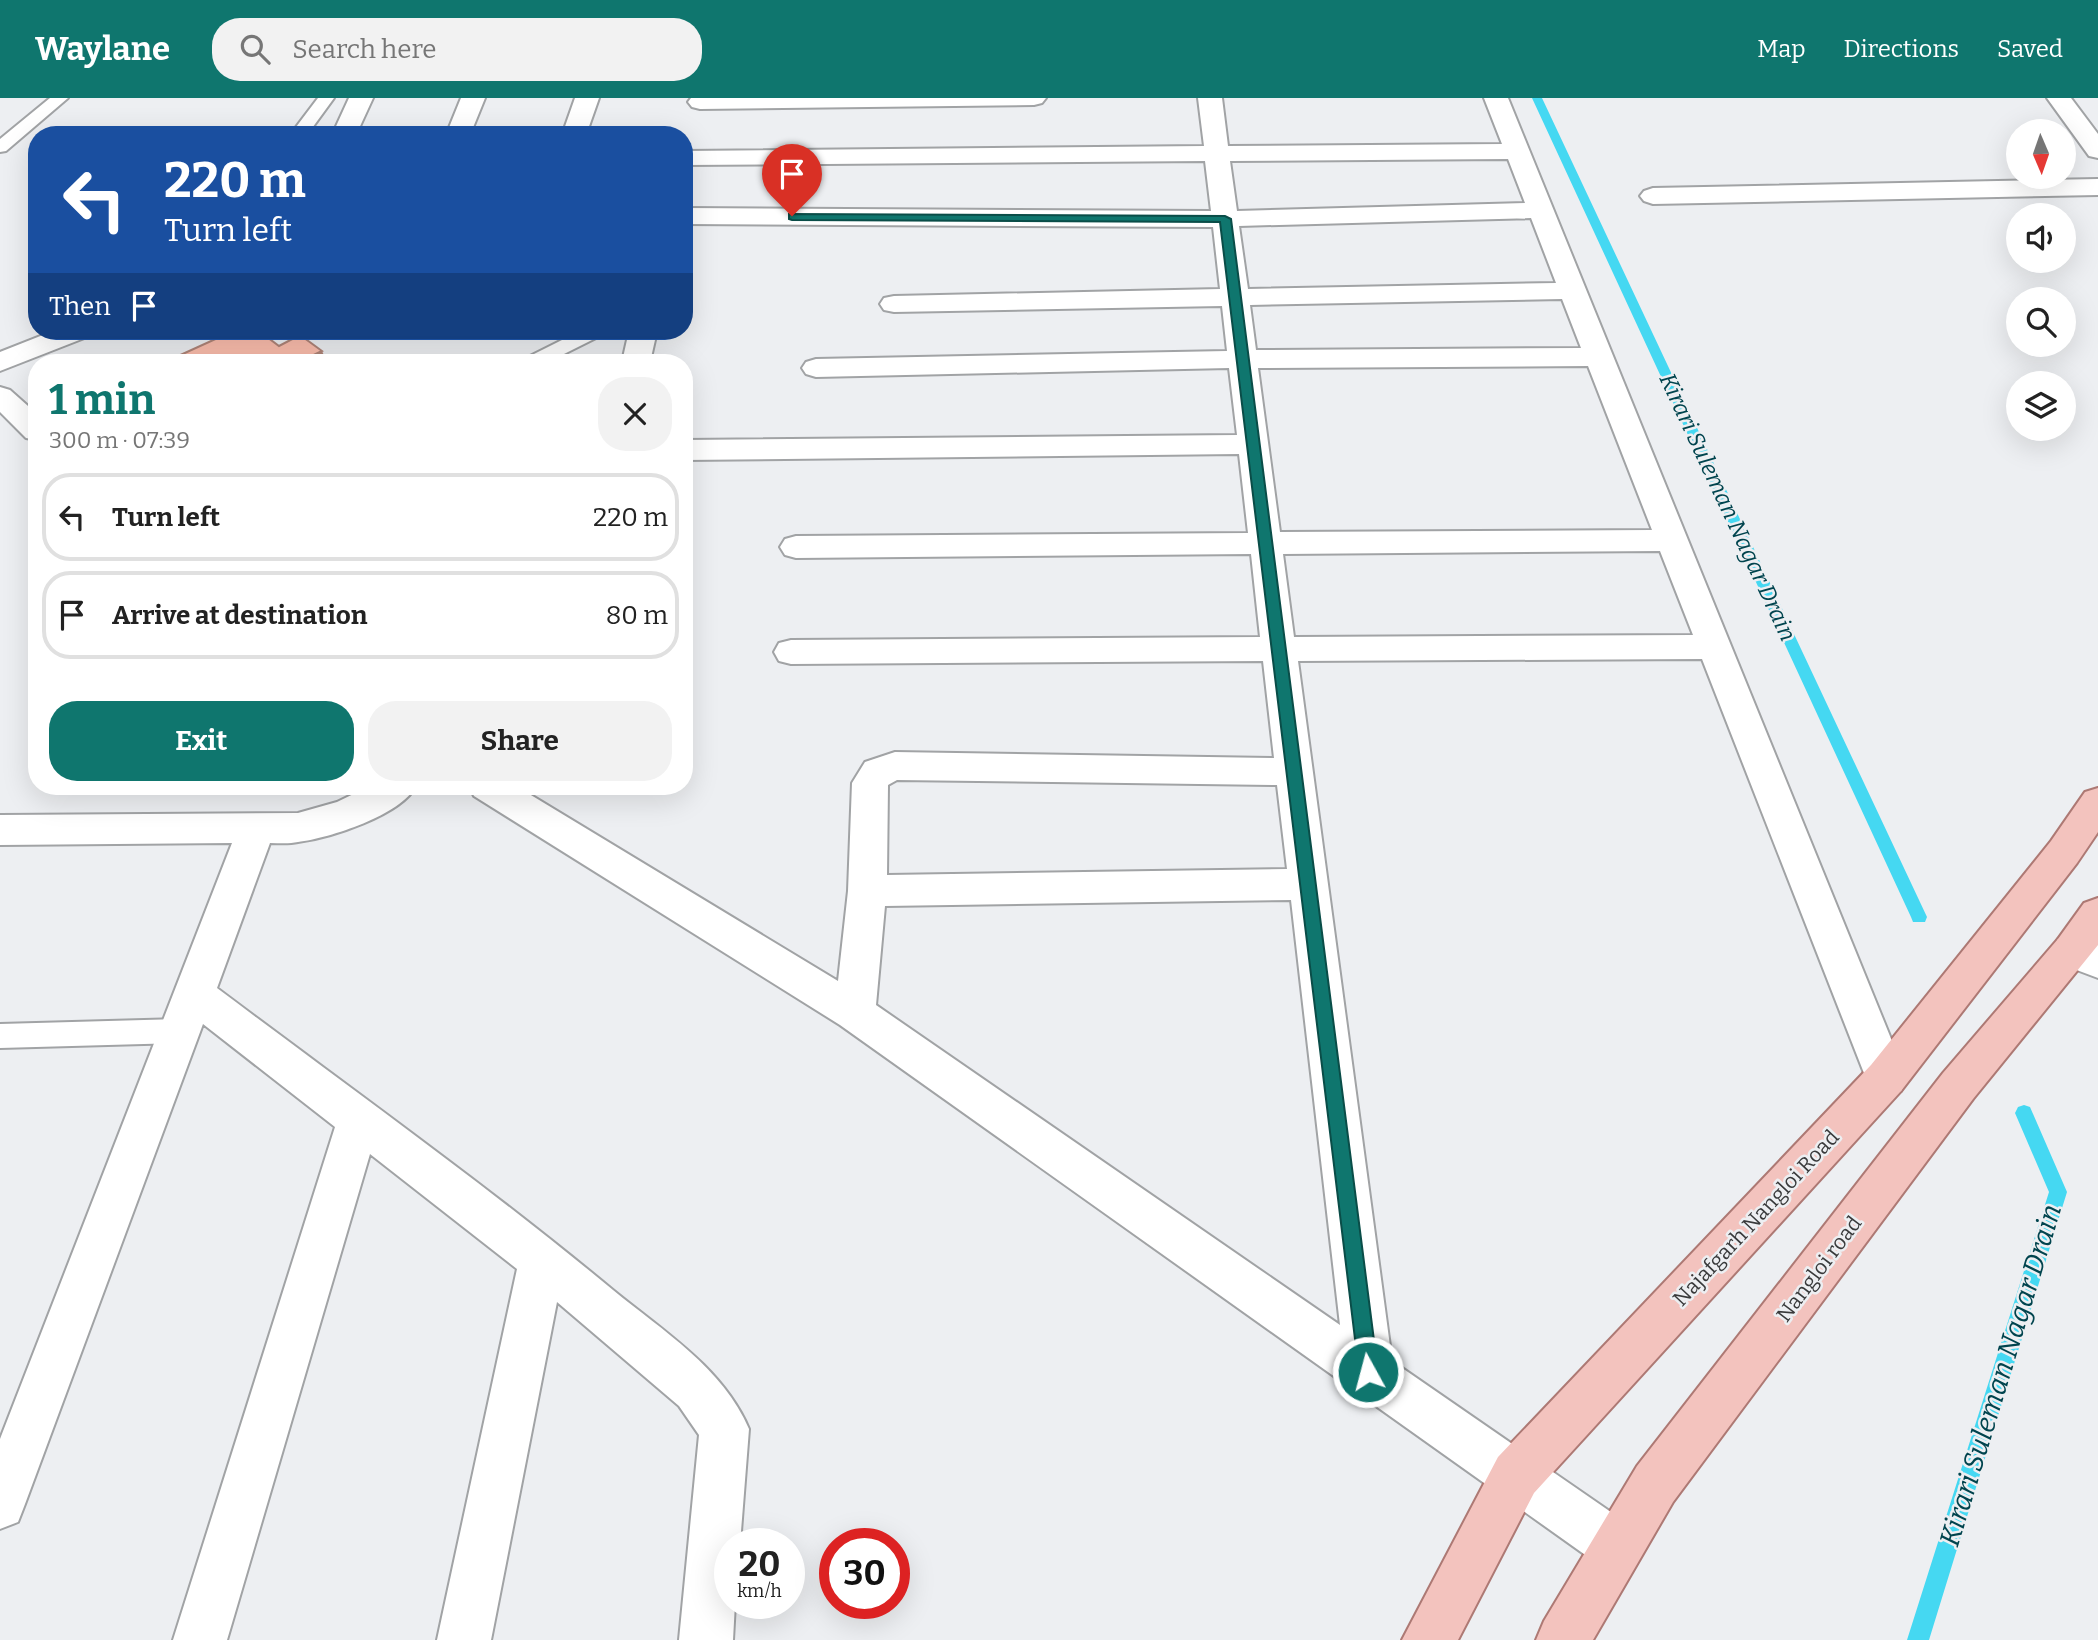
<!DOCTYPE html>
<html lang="en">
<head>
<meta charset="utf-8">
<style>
	:root { --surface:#fff; --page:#f2f2f2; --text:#222; --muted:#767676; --line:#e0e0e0; --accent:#0f766e }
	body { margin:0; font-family:Bitter,serif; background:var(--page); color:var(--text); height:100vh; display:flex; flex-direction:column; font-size:26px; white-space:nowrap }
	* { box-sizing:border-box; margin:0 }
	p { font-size:23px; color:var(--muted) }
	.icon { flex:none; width:38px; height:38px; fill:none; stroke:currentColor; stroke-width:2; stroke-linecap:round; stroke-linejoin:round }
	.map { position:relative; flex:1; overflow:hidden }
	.details { position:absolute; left:28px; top:256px; width:665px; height:441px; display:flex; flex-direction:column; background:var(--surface); border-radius:28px; box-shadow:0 7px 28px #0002 }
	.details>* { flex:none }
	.guide { position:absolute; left:28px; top:28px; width:665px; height:214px; border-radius:28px; box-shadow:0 7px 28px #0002; background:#1a4fa0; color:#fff; overflow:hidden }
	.needle { width:46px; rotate:178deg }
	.buttons { position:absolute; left:2006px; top:21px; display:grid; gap:14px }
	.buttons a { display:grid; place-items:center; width:70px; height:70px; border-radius:50%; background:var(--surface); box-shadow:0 7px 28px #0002; font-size:35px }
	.speed { position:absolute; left:714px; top:1430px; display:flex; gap:14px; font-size:35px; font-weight:700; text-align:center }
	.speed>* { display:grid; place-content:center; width:91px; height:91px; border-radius:50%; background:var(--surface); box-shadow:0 7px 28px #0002; line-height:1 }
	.speed small { font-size:18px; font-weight:400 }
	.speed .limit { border:10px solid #d22; background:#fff; color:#111 }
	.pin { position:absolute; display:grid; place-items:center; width:60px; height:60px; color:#fff; margin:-72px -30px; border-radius:50% 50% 50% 0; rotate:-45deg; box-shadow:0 0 7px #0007 }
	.pin .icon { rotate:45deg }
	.me { position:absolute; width:77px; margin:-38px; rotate:353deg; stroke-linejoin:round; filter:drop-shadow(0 0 5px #0008) }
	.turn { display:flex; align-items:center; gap:24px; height:147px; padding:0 21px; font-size:32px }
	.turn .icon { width:91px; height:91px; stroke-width:2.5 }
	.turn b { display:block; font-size:49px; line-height:60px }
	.then { display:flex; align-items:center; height:66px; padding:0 21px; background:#0003; gap:14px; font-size:26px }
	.round { display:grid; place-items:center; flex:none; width:74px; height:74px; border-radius:28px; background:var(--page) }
	.summary { display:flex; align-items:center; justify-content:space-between; height:119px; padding:0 21px }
	h1 { font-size:42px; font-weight:700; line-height:52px; color:var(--accent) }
	.primary-button { display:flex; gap:14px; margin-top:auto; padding:14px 21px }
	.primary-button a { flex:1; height:80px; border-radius:28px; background:var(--accent); color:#fff; font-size:28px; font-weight:700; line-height:80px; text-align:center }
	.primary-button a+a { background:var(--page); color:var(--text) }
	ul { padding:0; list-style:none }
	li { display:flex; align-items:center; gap:21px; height:88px; margin:0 14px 10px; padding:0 7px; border:4px solid var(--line); border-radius:28px }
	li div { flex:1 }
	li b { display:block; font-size:26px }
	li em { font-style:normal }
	header { display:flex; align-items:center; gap:42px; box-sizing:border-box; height:98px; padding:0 35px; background:var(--accent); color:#fff }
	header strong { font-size:33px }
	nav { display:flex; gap:38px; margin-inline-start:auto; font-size:24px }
	.search { width:490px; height:63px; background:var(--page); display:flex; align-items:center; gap:18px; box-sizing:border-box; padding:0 24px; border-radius:28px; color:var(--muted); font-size:26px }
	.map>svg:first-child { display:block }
</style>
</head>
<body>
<header>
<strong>Waylane</strong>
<div class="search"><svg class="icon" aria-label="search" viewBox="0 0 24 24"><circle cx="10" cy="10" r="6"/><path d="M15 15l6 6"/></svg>Search here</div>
<nav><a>Map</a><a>Directions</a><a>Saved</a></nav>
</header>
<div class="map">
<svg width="2098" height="1542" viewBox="0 0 2098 1542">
	<rect width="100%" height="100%" fill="#edeff2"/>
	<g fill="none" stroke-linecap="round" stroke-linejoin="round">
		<path fill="#45d8f2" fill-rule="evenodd" d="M1532,0H1542L1927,819L1925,824H1913L1911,819Z
			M2024,1007L2030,1009L2067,1094L1929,1542H1907L2049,1094L2015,1015L2018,1009Z"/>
		<defs>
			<path id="lane" d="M50,0H68L6,53L0,54V41Z
				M318,0H334L307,37H290Z
				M580,233H605L602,237L548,264H523L526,260Z
				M180,921L190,924L194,933L190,942L180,945L0,950V926Z"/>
			<path id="street" d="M349,0H373L356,37H332Z
				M461,0H485L470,37H446Z
				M575,0H599L586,37H562Z
				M691,0H1046L1042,5L1034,7L700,11L692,9L688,4Z
				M1198,0H1222L1228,48L1502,46L1484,0H1508L1907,980L1901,993L1886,998L1871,993L1702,561L1298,563L1392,1263L1634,1430L1642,1448L1634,1466L1616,1474L1598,1466L840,927L474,698L469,688H516L838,883L848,793L852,685L865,664L895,654L1274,660L1263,563L791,566L779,563L774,554L779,545L791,542L1260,539L1251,456L796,460L785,457L780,449L785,441L796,438L1248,435L1239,356L684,362V342L1237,337L1229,270L816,279L806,276L802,270L806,264L816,261L1227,253L1222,208L894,214L884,212L880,206L884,200L894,198L1220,191L1213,129L684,126V110L1211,113L1205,63L684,67L685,53L1204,48ZM1508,61L1525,105L1237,113L1230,63ZM1531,120L1556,185L1248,191L1239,128ZM1562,201L1581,250L1256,252L1250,207ZM1588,268L1652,432L1280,434L1258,270ZM1660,453L1693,537L1294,539L1283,456ZM897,682L1277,687L1287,771L887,777L888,687ZM1291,802L1340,1227L876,907L885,808Z
				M2047,0H2071L2098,36V60L2089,58Z
				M2098,81V97L1653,106L1644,103L1640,98L1644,93L1653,90Z
				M53,233H91L87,239L0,273V254Z
				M629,233H657L650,264H622Z
				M0,289L10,292L37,316V342L26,340L0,314Z
				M370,688H416C401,717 330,740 298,744C289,746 280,745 270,745L217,890C350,990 485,1086 613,1192C663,1233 723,1270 749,1331L740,1446H730V1505H735L733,1542H679L699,1337L679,1308L557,1204L491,1542H437L517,1171L370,1056L227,1542H173L335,1029L203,926L25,1406L18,1424L0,1431V1341L232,745L0,747V717L298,715L337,704Z
				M2072,837L2098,846V880L2058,865L2052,853L2058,841Z"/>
			<path id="primary" d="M2098,690V734L2077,765L1901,993L1534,1395L1458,1542H1402L1498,1359L1871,967L2051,743L2085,694Z
				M2098,800V847L1973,1001L1673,1404L1593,1542H1536L1544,1523L1637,1368L1943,975L2058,841L2084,805Z"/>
		</defs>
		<use href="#lane" stroke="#a1a3a5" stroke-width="4"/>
		<use href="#street" stroke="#a1a3a5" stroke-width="4"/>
		<use href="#primary" stroke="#ad7974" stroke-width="4"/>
		<use href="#lane" fill="#fff" fill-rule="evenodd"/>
		<use href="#street" fill="#fff" fill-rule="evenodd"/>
		<use href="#primary" fill="#f3c3be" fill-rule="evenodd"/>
	</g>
	<path fill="#b08579" d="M322,253L327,264H299Z"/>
	<path fill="#fcbead" stroke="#b08579" stroke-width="2" d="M233,233H259L279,248L300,237L322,253L299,264H165Z"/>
	<path fill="#0f766e" stroke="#0a4d48" stroke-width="2" d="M789,116L1225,118L1231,121L1378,1274L1376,1281L1368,1283L1361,1281L1359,1274L1220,124L792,122L789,121Z"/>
	<g text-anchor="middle" stroke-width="5" stroke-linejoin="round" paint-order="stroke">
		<g font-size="21" fill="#393a3b" stroke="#edeff2">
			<text transform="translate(1756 1120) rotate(-47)" y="7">Najafgarh Nangloi Road</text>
			<text transform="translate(1819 1171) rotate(-53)" y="7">Nangloi road</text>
		</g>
		<g font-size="23" font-style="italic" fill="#00444e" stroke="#edeff2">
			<text transform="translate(1728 409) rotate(65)" y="8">Kirari Suleman Nagar Drain</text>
		</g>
		<g font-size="28" font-style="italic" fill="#00444e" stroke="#edeff2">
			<text transform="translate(2000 1277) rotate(-73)" y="10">Kirari Suleman Nagar Drain</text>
		</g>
	</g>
</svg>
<div class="buttons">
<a><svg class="needle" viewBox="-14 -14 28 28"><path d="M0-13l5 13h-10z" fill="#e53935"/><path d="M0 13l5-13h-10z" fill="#767676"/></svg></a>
<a><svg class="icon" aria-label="sound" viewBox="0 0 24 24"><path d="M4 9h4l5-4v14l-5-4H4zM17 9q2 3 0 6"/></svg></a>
<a><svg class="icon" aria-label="search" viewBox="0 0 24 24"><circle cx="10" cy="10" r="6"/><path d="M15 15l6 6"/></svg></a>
<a><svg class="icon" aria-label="layers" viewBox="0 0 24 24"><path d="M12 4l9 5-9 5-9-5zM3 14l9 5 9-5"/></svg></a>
</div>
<div class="speed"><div>20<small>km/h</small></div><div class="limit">30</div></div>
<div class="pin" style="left:792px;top:118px;background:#d93025"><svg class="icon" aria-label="arrive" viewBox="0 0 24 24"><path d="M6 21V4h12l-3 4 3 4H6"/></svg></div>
<svg class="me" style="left:1368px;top:1274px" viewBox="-20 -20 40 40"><circle r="17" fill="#0f766e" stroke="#fff" stroke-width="3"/><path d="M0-11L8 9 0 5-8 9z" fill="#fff"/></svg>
<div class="guide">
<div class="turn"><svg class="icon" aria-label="left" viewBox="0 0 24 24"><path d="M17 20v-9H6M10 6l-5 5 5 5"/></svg><div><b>220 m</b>Turn left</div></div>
<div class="then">Then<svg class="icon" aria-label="arrive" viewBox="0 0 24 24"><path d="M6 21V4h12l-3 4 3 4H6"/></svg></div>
</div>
<section class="details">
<div class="summary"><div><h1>1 min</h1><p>300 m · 07:39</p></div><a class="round"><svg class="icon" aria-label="close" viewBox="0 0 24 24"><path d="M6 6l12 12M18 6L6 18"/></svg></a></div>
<ul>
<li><svg class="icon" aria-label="left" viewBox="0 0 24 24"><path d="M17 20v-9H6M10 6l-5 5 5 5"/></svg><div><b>Turn left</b></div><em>220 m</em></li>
<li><svg class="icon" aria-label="arrive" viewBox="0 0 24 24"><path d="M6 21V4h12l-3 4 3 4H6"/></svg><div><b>Arrive at destination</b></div><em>80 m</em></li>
</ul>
<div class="primary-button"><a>Exit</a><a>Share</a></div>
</section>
</div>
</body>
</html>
